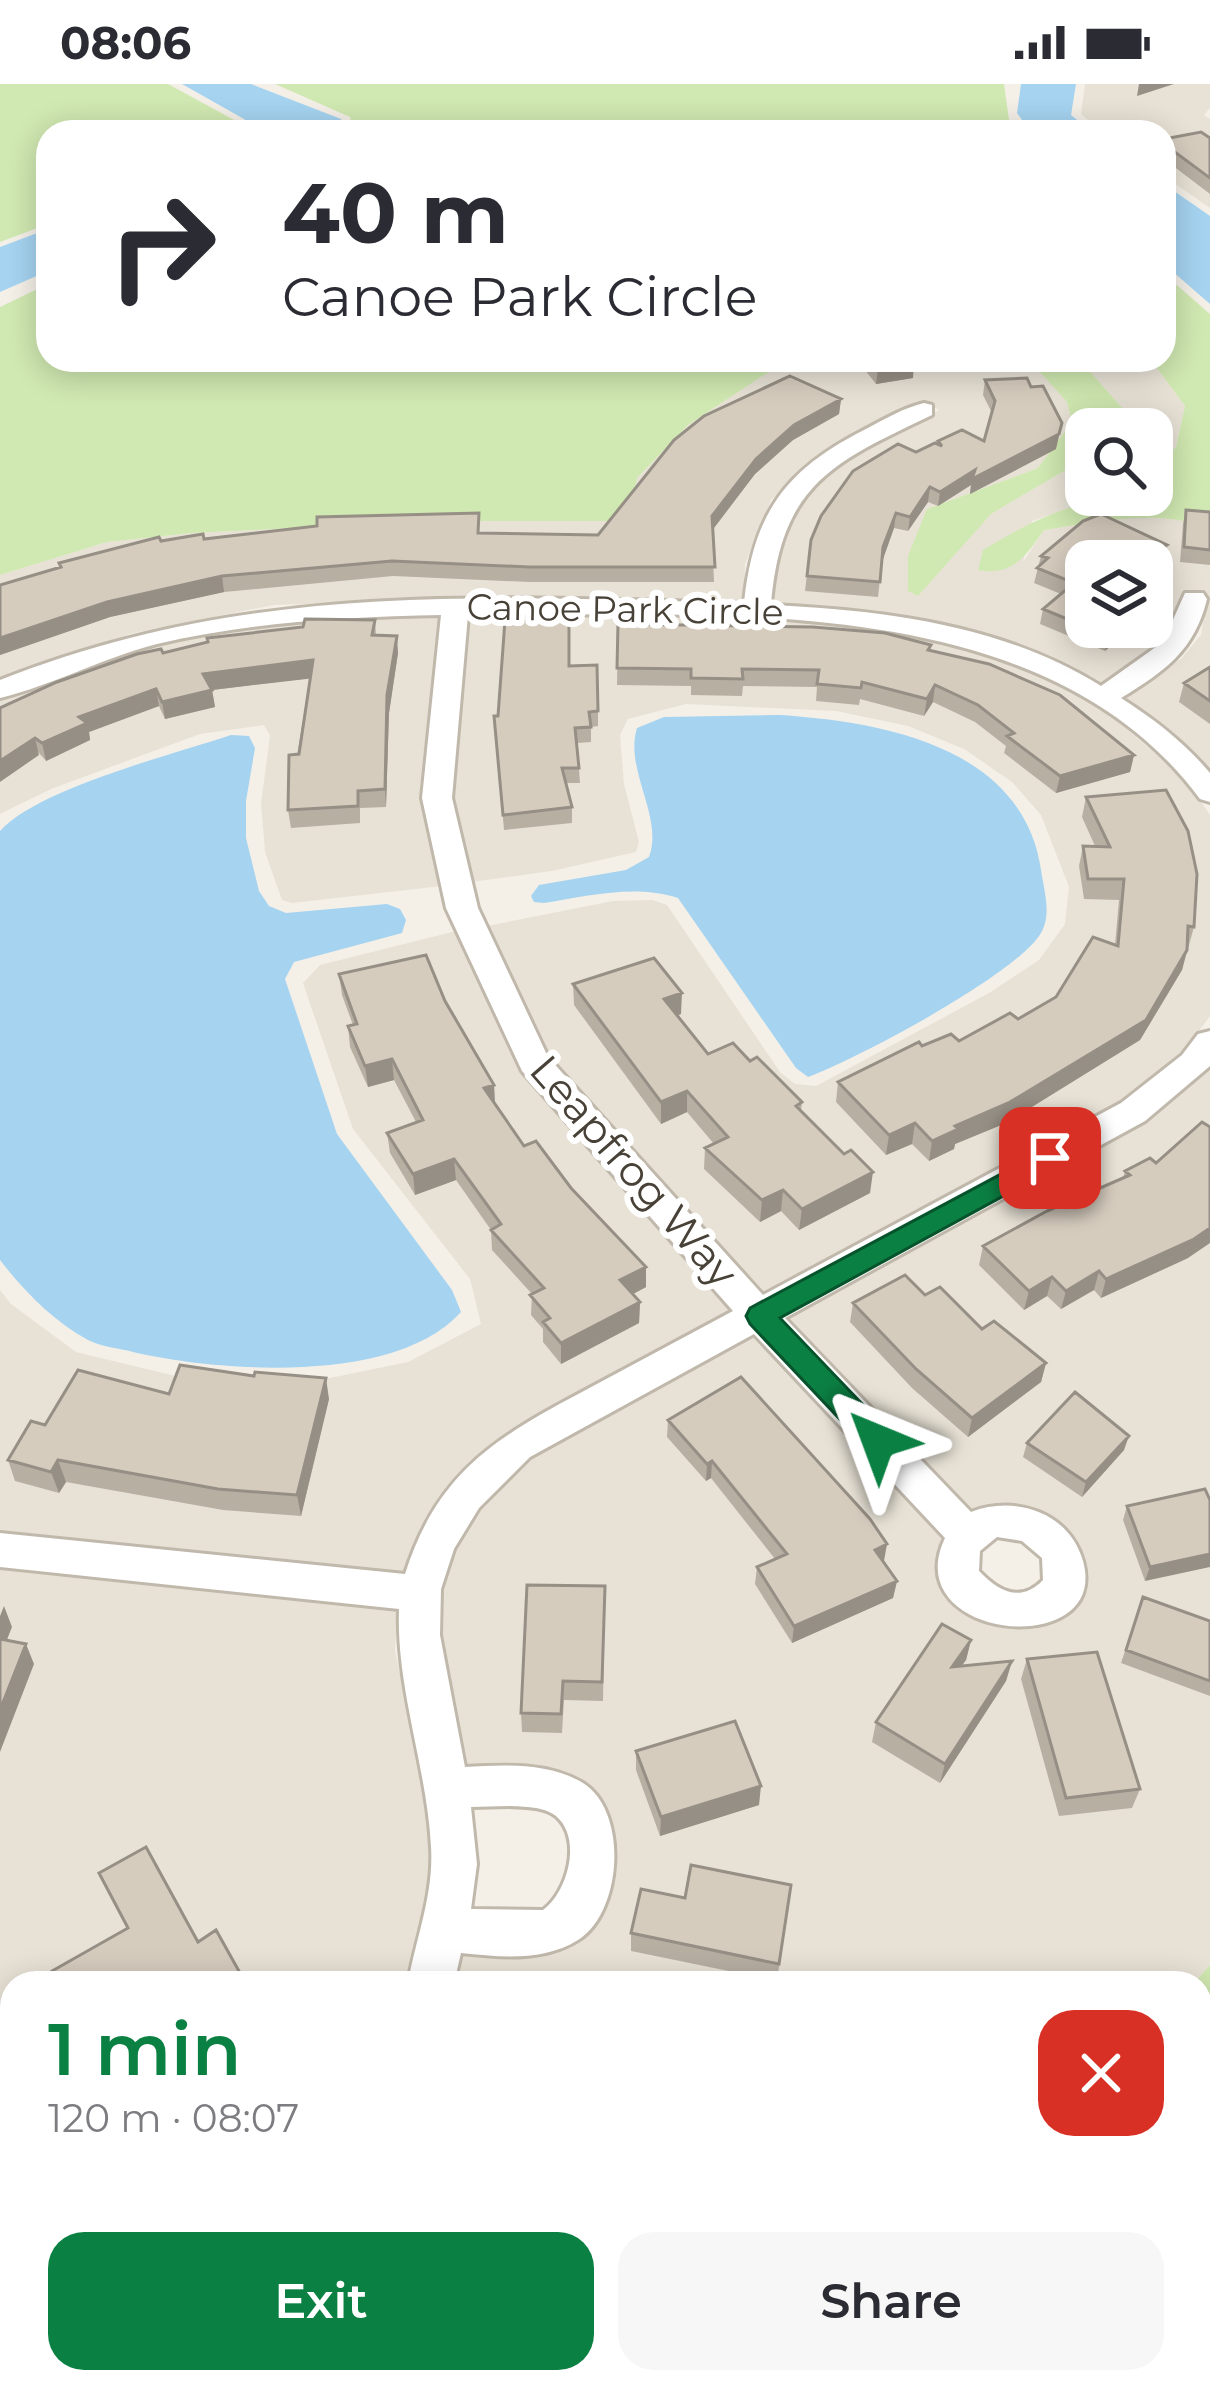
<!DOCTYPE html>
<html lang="en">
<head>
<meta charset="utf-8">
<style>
	:root { --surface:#fff; --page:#f7f7f7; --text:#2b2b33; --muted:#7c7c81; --accent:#0b8043 }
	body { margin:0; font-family:Montserrat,sans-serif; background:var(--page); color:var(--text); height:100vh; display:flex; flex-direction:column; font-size:45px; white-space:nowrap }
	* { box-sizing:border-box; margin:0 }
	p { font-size:39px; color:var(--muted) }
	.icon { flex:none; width:66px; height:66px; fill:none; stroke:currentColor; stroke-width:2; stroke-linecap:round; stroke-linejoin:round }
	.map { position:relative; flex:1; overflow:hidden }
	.sheet { position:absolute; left:0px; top:1887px; width:1212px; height:423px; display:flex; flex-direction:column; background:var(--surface); border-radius:36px 36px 0 0; box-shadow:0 6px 30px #0003 }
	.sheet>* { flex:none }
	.hud { position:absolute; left:36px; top:36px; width:1140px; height:252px; border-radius:36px; box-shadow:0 6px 30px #0003; background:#fff; color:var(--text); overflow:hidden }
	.controls { position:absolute; left:1065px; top:324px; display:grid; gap:24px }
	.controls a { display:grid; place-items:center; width:108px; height:108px; border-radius:24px; background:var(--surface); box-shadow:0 6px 30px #0003; font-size:60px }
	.pin { position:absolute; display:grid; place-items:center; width:102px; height:102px; color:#fff; margin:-51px; border-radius:24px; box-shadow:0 6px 18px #0006 }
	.me { position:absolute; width:132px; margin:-66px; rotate:316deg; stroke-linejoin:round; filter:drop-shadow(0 0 9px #0008) }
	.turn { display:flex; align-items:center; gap:42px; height:252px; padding:0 48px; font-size:54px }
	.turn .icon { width:156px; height:156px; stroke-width:2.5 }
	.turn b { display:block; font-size:84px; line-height:102px }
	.round { display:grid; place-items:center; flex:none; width:126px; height:126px; border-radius:36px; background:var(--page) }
	.headline { display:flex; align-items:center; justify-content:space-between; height:204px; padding:0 48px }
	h1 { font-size:72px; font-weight:600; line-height:90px; color:var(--accent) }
	.action { display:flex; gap:24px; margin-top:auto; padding:24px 48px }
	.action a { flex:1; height:138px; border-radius:36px; background:var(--accent); color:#fff; font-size:48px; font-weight:600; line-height:138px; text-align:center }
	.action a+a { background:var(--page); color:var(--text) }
	.status { display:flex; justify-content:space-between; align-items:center; height:84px; padding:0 60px; background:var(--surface); direction:ltr }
	.status svg { height:33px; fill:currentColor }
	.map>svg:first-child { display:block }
</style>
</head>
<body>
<div class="status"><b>08:06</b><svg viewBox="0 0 49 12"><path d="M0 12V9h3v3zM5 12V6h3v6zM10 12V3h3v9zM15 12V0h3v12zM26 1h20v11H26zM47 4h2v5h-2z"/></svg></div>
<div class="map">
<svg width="1210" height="2309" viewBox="0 0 1210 2309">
	<rect width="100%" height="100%" fill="#f4f0e8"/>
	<path fill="#e8e2d6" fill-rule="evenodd" d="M1085,0H1210V24L1204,31L1210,35V124L1164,92V48H1102L1081,30Z
		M787,276H1029L1067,318L1072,338L1038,384L927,425L955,466L991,430L1086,374V411H1106L1032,437L1023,478L1044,446L1143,431L1177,433L1210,443V688L1121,613L1181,575L1201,551L1207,510L1182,508L1174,547L1157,568L1102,602L984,551L900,531L770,521L782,442L812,401L856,366L939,326L923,318L836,360L771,416L745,480L744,520L468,515L274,521L129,550L0,597V491L107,458L192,449L447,437H617L631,429L637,394L688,341ZM1086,477H1152V543H1086Z
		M1080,276H1151L1185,322L1176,363L1152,386V345H1126L1124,326Z
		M442,529V802L292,819L282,816L265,768L261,719L270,652L264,641L200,650L51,705L0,730V614L58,588L138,562L276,534Z
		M468,529L826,536L973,563L1093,617L1185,694L1210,731V932L1180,973L1121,1020L765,1213L549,975L487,842L613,817L652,816L667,821L780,988L795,1000L816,1002L989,909L1039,876L1065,840L1069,803L1041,731L1012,698L964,665L908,642L836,627L686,620L628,635L620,651L624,700L639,758L636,768L552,787L472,798L452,712Z
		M456,847L519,985L735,1229L502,1353L457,1393L420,1444L405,1491L0,1450V1206L11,1220L76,1268L188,1295H325L408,1278L481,1240L470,1195L353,1045L303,899L320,881Z
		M1210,983V1881L1194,1899H454L460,1866L527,1872L551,1868L586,1850L601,1833L614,1786L609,1738L467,1686L437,1559L440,1509L456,1454L489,1406L528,1372L755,1251L944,1451L937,1481L957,1520L977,1535L1002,1544L1029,1545L1053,1538L1072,1525L1086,1492L1084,1473L1071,1451L1040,1428L1017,1422L970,1428L785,1235L1145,1037Z
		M0,1482L398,1523L395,1567L426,1706L424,1721L428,1722L433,1772L408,1899H12V2138L0,2134Z
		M185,2298H462L501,2309H228Z"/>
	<path fill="#d0e8b1" d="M0,0H168L236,37L247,48H48V140L0,158Z
		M275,0H1004L1009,36L1021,48H353L350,33Z
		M1164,190L1210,230V443C1153,425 1102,437 1044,446C1026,472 1012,493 978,486L983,466C1039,432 1085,411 1152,411V386L1176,363L1185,322L1151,276H1164Z
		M48,200V276H787L688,341L637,394L631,429L617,437H447L192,449L107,458L0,491V223Z
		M1029,276H1080L1124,326L1126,345H1086V374L991,430L918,512L908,507V472L927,425L1038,384L1072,338L1067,318Z
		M1210,1881V2309H703L697,2298H1200V1899H1194Z
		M0,2250L12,2253V2298H185L228,2309H0Z"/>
	<path fill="#a5d3f0" d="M182,0H251L341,35L345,46L258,48L244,35Z
		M1021,0H1076L1071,31L1092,48H1031L1017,29Z
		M1164,100L1210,132V220L1164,180Z
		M48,145V187L0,208V163Z
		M780,631C884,638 1023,663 1041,786C1044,807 1052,830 1041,849C1017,890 857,975 808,993L796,984L678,814C634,800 588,812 544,819L534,818L531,812L539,801L626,786L649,773C664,733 624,686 637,644L664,633Z
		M231,651L249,652L255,664L246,717V754L259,807L269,822L286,829L387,820L400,825L406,836L402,849L294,878L285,895L337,1050L452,1206L461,1228C396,1301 219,1288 133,1268C119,1264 101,1263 88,1256C53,1237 24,1207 0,1176V747C39,704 172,671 231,651Z"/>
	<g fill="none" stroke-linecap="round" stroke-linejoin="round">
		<defs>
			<path id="street" d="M924,319L932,321V331C832,379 781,400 771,521C883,526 1004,541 1101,602L1163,558L1185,509H1203L1207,515C1195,566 1164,588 1121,614C1154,635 1185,659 1210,689V718L1200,715C1041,500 704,533 468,531L452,714L478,824L548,973L763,1211L1121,1019L1182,971L1198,950L1210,947V982L1145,1037L785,1234L971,1428C1015,1411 1069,1428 1083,1477C1111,1577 896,1557 945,1454L754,1250L530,1373L479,1424L454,1465L441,1505L440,1551L465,1683C504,1681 547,1678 583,1699C629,1728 622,1829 578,1856C543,1878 500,1873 461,1869L454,1899H408C416,1854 434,1810 431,1763C427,1683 396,1605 399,1525L0,1483V1449L405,1490C439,1383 503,1350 595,1301C641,1276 687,1252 733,1227L522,987L446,824L422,714L441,531C345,533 250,538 157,560C103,574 53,601 0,614V596C250,497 481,513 744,519C753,430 785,386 864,346C883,336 903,324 924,319ZM997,1453L1022,1457L1042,1474L1043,1496C1021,1519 999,1508 979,1487L980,1467ZM509,1722C524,1723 543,1722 556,1732C583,1755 567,1809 543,1826L471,1825L477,1780L471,1723Z
				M0,2136L12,2138V2188L0,2186Z
				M509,2298H572L576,2309H513Z"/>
		</defs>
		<use href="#street" stroke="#c0b8ab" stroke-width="6"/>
		<use href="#street" fill="#fff" fill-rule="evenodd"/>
	</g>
	<path fill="#b8afa3" d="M1210,54V110L1164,75V55Z
		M857,276H911L913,294L876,300Z
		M985,296L1056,365L970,410L971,401L938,422L928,418L908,447L894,444L882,477L878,513L805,507L811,456L916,368L938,360V357H984L992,329L983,311Z
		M841,315L839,330L793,356L755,390L712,446L714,498H529L393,492L224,508L110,533L0,571V501L161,457L479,449L598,451Z
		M1186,426L1210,428V481L1180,478L1183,440Z
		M1041,472L1164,475L1152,483V477H1086V543H1131L1105,567L1040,540L1043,525L1061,510L1034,499Z
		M375,536L376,551L398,569L389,629L386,723L360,724V739L291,744L288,726L310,594L212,606L215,623L165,635L159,622L89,648L90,656L46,677L0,624L163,569Z
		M618,540L931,561L930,567L1134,671L1130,688L1056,709L1004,669L1006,662L975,638L933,618L924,632L860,615L859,621L816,617L817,603L743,602L742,612L691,611V602L617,601Z
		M569,582L598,627V642L591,643V658L577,659L580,699H566L572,723V739L504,746L494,632H498Z
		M1210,583V640L1179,618L1184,599Z
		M1086,713L1194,843L1182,886L1140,956L1006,1039L955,1060L954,1065L929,1077L912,1060L886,1071L836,1018L838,998L922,962L959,957L1018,935L1056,913L1115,861L1119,816L1084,815L1079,782L1083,762H1095L1082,733Z
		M339,890L445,917L494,1001L495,1019L524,1062L646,1203L633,1210L640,1218L639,1239L561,1280L543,1258V1245L531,1231L532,1210L492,1166L491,1146L456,1096L415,1111L390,1069L387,1049L416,1038L394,996L368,1003L350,963L348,942L353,941L342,911Z
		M573,900L681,930L677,932L708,970L750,977L802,1018L801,1027L870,1109L799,1146L781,1127L760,1138L704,1085L705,1064L714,1060L687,1028L661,1040L574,921Z
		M1150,1074L1188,1174L1101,1214L1094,1206L1061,1225L1047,1212L1024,1226L979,1181L983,1162L1123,1094L1125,1087Z
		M925,1211L982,1245L1046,1279L1041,1298L968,1353L912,1304L850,1238L853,1219Z
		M169,1310L329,1315L301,1432L223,1426L66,1398L59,1409L15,1397L8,1376L45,1341Z
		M668,1336L884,1477L897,1497L893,1514L792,1559L755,1500L757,1483L775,1475L711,1394L706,1397L667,1353Z
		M1027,1359L1124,1366L1082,1413L1023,1373Z
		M1205,1405L1145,1497L1123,1436L1127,1422Z
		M605,1502L603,1617L564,1616L562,1649L522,1648L521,1629Z
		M1143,1513L1210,1537V1612L1121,1579Z
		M971,1556L966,1576L961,1582L1012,1577L1006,1597L940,1699L872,1658L876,1638Z
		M1027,1575L1140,1705L1132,1724L1059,1732L1021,1595Z
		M636,1667L759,1721L660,1752L636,1686Z
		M791,1801L777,1897L631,1867V1849L685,1814Z"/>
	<path fill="#968f85" d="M1139,0H1174L1137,12Z
		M914,279L913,294L876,300L878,285Z
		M841,315L839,330L793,356L755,390L711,448L712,432L756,375L794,341Z
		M1062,339L1056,365L970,410L971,401L938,422L940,408L975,386Z
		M930,403L928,418L908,447L910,433Z
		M896,429L894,444L882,478L883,463Z
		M1167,461L1164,475L1152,483V477H1141Z
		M222,492L224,508L110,533L0,571V554L107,518Z
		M1119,543H1131L1105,567L1109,552Z
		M397,552L398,569L389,629L386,723L385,705L387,611Z
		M313,576L315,594L212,606L215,623L165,635L162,618L203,590Z
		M935,601L933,618L924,632L927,615Z
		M156,605L159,622L89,648L90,656L46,677L42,659L79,633Z
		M35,654L39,671L0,698V677Z
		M1134,671L1130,688L1056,709L1060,692Z
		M1187,866L1182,886L1140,956L1006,1039L955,1060L954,1065L929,1077L932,1057Z
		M682,909L681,930L663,936L664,915Z
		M392,975L394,996L368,1003L365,982Z
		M494,1001L495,1022L484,1004Z
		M687,1007V1028L661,1040V1018Z
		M915,1039L912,1060L886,1071L889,1051Z
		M454,1075L456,1096L415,1111L413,1090Z
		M873,1088L870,1109L799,1146L802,1125Z
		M783,1106L781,1127L760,1138L762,1116Z
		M1210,1142V1159L1188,1174L1101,1214L1106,1195Z
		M646,1183V1203L620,1217V1196Z
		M1099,1187L1094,1206L1061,1225L1066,1207Z
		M1052,1193L1047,1212L1024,1226L1029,1207Z
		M640,1218L639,1239L561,1280V1259Z
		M1046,1279L1041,1298L968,1353L972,1334Z
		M326,1294L329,1315L301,1432L297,1411Z
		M1129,1352L1124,1366L1082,1413L1086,1398Z
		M58,1376L66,1398L59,1409L51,1388Z
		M712,1377L711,1394L706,1397L707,1380Z
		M887,1460L884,1477L872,1482L875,1466Z
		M1210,1470V1483L1145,1497L1150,1483Z
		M897,1497L893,1514L792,1559L794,1542Z
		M4,1522L12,1543L0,1573V1532Z
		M971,1556L966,1576L947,1603L952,1583Z
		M26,1560L34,1580L0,1668V1626Z
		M1012,1577L1006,1597L940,1699L945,1680Z
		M761,1702L759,1721L660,1752L661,1733Z
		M240,1889L243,1899H223Z"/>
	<path fill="#d6ccbe" stroke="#968f85" stroke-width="3" d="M1201,48L1210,54V94L1164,60V55Z
		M870,276H911L914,279L878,285Z
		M790,292L841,315L794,341L756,375L712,432L715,483H529L392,477L222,492L107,518L0,554V501L61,483L59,479L159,453L161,457L203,450L204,455L317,442V433L479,429L478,449L598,451L674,356L704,332Z
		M1027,294L1031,303L1043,302L1062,339L1059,350L972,395L975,386L940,408L930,403L910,433L896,429L883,463L880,498L807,492L811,456L821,432L853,387L898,360L916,368L935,359L942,362L938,357L962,346L984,357L995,317L985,296Z
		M1186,426L1210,428V466L1184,463Z
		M1101,430L1167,461L1141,477H1086V543L1043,525L1074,499L1037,484L1048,474L1041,472L1083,437Z
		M305,535L375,536L372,551L397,552L387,611L385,705L358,707V722L288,726L289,671L299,670L313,576L203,590L212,606L162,618L156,605L79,633L87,639L42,659L35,654L0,677V624L57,598L137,570L161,565L163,569L208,558L207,554L303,543Z
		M505,536H569V582L597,581L598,627L589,628L591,643L575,644L579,684H562L572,723L503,731L494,632H498Z
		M618,540L813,543L885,549L931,561L928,566L989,580L1060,611L1134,671L1060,692L1007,652L1014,649L978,621L935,601L927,615L862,598L861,604L817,600L819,586L742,585L743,595L691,594V585L617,584Z
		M1086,543H1119L1109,552Z
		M1210,583V617L1184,599Z
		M1166,706L1188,747L1197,790L1194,843L1188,842L1187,866L1146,936L1010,1018L955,1042L958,1045L932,1057L915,1039L889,1051L838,998L919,958L922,962L951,950L959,957L1010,929L1018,935L1056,913L1093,853L1118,862L1124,795H1088L1083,762L1110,763L1086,713Z
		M426,871L445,917L494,1001L484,1004L524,1062L536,1057L571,1104L646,1183L620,1196L640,1218L561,1259L543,1238L550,1234L530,1211L544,1204L491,1146L501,1140L454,1075L413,1090L387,1049L423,1036L392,975L365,982L348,942L357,940L339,890Z
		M654,874L682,909L664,915L708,970L733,959L750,977L757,973L802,1018L796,1022L844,1070L851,1066L873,1088L802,1125L783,1106L762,1116L705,1064L728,1053L687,1007L661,1018L573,900Z
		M1202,1038L1210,1043V1144L1194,1155L1106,1195L1099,1187L1066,1207L1052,1193L1029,1207L983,1162L1047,1127L1130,1091L1125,1087L1150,1074L1156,1079Z
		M905,1191L925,1211L940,1203L982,1245L994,1237L1046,1279L972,1334L916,1285L853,1219Z
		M180,1281L254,1292L255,1288L326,1294L297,1411L218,1405L58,1376L51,1388L8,1376L31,1337L45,1341L78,1286L169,1310Z
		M741,1293L870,1435L887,1460L875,1466L897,1497L794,1542L757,1483L787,1470L712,1377L707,1380L668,1336Z
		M1075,1308L1129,1352L1086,1398L1027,1359Z
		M1205,1405L1210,1416V1470L1150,1483L1127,1422Z
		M527,1501L605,1502L602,1598L563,1597L561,1630L521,1629Z
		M1143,1513L1210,1537V1597L1126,1566Z
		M942,1540L971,1556L952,1583L1012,1577L945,1680L876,1638Z
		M0,1555L26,1560L0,1626Z
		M1097,1568L1140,1705L1066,1714L1027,1575Z
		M735,1637L761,1702L661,1733L636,1667Z
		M146,1763L198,1858L216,1846L240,1889L223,1899H58L52,1887L128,1844L99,1789Z
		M691,1781L791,1801L779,1880L631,1849L641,1805L685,1814Z"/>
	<path fill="#0b8043" stroke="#07532c" stroke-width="3" d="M1050,1064L1063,1074L1060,1081L780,1234L889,1348L893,1357L889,1365H868L750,1240L746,1232L750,1224Z"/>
	<g text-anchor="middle" stroke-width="12" stroke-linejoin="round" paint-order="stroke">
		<g font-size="36" fill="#484137" stroke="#fff">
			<text transform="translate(625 525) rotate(1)" y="13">Canoe Park Circle</text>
		</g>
		<g font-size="42" fill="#484137" stroke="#fff">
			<text transform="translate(634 1087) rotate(49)" y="15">Leapfrog Way</text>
		</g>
	</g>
</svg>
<div class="controls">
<a><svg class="icon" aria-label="search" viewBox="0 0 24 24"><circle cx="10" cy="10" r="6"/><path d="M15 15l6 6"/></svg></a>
<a><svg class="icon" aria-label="layers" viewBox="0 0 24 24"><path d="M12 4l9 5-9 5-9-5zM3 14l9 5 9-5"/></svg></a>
</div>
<div class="pin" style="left:1050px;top:1074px;background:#d93025"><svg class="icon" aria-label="arrive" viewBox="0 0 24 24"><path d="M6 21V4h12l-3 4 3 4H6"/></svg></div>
<svg class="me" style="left:878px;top:1357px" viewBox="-20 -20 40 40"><path d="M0-17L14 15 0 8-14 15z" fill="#0b8043" stroke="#fff" stroke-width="4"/></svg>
<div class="hud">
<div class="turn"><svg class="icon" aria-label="right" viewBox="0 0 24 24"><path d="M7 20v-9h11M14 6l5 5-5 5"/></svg><div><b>40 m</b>Canoe Park Circle</div></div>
</div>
<section class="sheet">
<div class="headline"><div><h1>1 min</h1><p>120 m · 08:07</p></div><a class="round" style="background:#d93025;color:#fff"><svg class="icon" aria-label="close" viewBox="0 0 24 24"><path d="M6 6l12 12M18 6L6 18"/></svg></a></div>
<div class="action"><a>Exit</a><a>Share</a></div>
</section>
</div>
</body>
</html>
